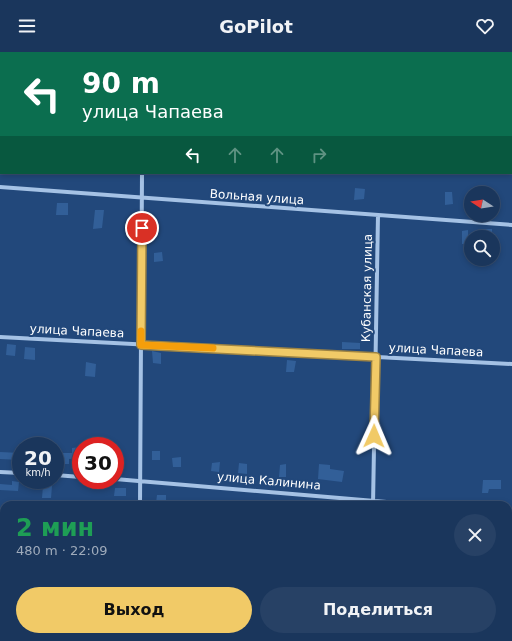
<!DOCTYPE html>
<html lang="ru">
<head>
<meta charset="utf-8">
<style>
	:root { --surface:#1a365c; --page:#274165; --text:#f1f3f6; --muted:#9fabbb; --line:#385072; --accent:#f1ca67 }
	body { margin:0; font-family:"DejaVu Sans",sans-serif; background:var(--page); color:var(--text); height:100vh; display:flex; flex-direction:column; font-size:15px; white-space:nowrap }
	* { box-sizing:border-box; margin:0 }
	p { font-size:13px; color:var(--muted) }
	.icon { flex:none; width:22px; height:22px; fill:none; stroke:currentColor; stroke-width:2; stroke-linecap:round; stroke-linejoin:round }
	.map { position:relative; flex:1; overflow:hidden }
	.drawer { position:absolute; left:0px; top:449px; width:512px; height:140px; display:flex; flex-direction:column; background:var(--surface); border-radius:12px 12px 0 0; box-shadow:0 2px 6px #0003,0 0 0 1px var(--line) }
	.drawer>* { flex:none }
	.hud { position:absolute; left:0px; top:0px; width:512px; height:122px; box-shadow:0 2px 6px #0003,0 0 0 1px var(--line); background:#0b6e4f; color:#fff; overflow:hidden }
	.needle { width:26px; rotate:282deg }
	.controls { position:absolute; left:464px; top:134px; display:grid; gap:8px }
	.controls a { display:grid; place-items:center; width:36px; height:36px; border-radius:50%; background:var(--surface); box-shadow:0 2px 6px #0003,0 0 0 1px var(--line); font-size:20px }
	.speed { position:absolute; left:12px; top:385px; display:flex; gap:8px; font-size:20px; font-weight:700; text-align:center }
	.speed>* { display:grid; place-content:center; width:52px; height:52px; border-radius:50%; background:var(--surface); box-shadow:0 2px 6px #0003,0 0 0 1px var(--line); line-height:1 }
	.speed small { font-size:10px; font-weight:400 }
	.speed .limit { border:6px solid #d22; background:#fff; color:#111 }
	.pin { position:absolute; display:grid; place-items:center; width:34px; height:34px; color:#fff; margin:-17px; border:2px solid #fff; border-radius:50%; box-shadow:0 1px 4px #0007 }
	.me { position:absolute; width:44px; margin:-22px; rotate:1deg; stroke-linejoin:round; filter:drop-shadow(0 0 3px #0008) }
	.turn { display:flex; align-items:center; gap:14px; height:84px; padding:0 16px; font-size:18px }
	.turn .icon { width:52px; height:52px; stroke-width:2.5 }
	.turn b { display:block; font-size:28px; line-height:34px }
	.lanes { display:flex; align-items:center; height:38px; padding:0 16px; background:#0003; justify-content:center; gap:20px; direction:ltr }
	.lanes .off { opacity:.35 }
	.round { display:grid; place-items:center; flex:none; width:42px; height:42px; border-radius:21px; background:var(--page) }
	.head { display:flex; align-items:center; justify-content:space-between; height:68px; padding:0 16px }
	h1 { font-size:24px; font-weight:600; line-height:30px; color:#1e9e55 }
	.cta { display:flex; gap:8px; margin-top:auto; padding:8px 16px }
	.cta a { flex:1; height:46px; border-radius:24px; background:var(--accent); color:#111; font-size:16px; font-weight:600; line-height:46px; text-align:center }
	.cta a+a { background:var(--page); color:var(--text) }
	header { display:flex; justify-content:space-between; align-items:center; height:52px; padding:0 16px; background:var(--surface); font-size:18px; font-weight:600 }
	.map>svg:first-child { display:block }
</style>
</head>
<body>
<header><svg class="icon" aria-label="menu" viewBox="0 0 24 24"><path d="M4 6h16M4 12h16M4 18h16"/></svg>GoPilot<svg class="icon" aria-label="heart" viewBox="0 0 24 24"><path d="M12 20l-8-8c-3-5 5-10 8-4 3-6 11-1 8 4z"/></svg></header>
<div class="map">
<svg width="512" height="589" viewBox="0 0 512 589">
	<rect width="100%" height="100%" fill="#22487b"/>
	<path fill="#325f98" d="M355,136L365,137L364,147L354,148Z
		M445,140H452L453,152L445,153Z
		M57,151H68V163H56Z
		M95,158H104L102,176L93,177Z
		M482,177H492V185H482Z
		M468,178V192H462V179Z
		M162,200L163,209L154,210V201Z
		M342,290L360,291V297H342Z
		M7,292L16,293L15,304L6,303Z
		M25,295L35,296V308L24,307Z
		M152,299L161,301V312L153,311Z
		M287,308L296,309L294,320H286Z
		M86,310L96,312L95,325L85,324Z
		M80,395L81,406L69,407V412H59V401H72V396Z
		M152,399H160V408H152Z
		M0,400L21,401V408L0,407Z
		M181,405V415H173L172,406Z
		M220,410L219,420L211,419L212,411Z
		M239,411L247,412V422L238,421Z
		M286,412V425H279L280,413Z
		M319,412L330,413V417L344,419L342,430L318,427Z
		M483,428H501V437H489L488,441H482Z
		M12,429L19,430L18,439L0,438V432L12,433Z
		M43,434H52L51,446H42Z
		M115,436H126V444H114Z
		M157,443H166V451H156Z"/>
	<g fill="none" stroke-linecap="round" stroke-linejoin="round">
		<path stroke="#a5c2e5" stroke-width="1" stroke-dasharray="2 3" stroke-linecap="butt" d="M124,1V0"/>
		<path stroke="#a5c2e5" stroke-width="4" d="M0,135L512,173
			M0,285L512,312
			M0,420L21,421
			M55,423L81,425
			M115,427L422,453
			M140,453L142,121
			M373,453L378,163
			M508,462H512
			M0,579H4
			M96,585L162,589
			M372,589V585"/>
	</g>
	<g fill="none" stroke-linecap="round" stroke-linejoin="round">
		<defs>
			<path id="route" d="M142,176L141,293L376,305L374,384"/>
		</defs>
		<use href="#route" stroke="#9d8343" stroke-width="10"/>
		<use href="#route" stroke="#f1ca67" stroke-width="7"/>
		<path stroke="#f59e0b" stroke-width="7" d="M141,279V293L213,296"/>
	</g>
	<g text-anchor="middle" stroke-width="4" stroke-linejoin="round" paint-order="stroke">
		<g font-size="12" fill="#fff" stroke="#22487b">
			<text transform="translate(257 145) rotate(4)" y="4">Вольная улица</text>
			<text transform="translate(367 236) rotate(-89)" y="4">Кубанская улица</text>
			<text transform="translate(77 279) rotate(3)" y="4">улица Чапаева</text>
			<text transform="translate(436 298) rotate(3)" y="4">улица Чапаева</text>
			<text transform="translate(269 429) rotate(5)" y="4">улица Калинина</text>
		</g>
	</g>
</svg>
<div class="controls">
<a><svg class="needle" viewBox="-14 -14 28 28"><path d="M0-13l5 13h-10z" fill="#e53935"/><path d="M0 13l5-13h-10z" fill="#9fabbb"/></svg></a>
<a><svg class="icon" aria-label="search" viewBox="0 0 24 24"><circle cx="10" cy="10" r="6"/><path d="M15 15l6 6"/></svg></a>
</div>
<div class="speed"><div>20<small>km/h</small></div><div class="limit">30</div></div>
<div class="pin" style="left:142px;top:176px;background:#d93025"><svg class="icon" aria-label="arrive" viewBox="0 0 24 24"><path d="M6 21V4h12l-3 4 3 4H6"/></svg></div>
<svg class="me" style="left:374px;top:384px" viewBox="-20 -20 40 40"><path d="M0-17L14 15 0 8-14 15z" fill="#f1ca67" stroke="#fff" stroke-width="4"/></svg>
<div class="hud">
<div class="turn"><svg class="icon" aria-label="left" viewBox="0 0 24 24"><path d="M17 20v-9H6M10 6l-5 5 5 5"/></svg><div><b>90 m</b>улица Чапаева</div></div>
<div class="lanes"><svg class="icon" aria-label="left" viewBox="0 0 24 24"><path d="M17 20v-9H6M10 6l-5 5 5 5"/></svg><svg class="icon off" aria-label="ahead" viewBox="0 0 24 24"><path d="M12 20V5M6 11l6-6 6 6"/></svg><svg class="icon off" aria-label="ahead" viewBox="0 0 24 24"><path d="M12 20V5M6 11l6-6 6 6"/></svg><svg class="icon off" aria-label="right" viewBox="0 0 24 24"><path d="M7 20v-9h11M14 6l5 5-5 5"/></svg></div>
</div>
<section class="drawer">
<div class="head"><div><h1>2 мин</h1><p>480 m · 22:09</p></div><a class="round"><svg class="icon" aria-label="close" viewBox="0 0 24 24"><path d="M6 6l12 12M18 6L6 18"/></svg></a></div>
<div class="cta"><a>Выход</a><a>Поделиться</a></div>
</section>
</div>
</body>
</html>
